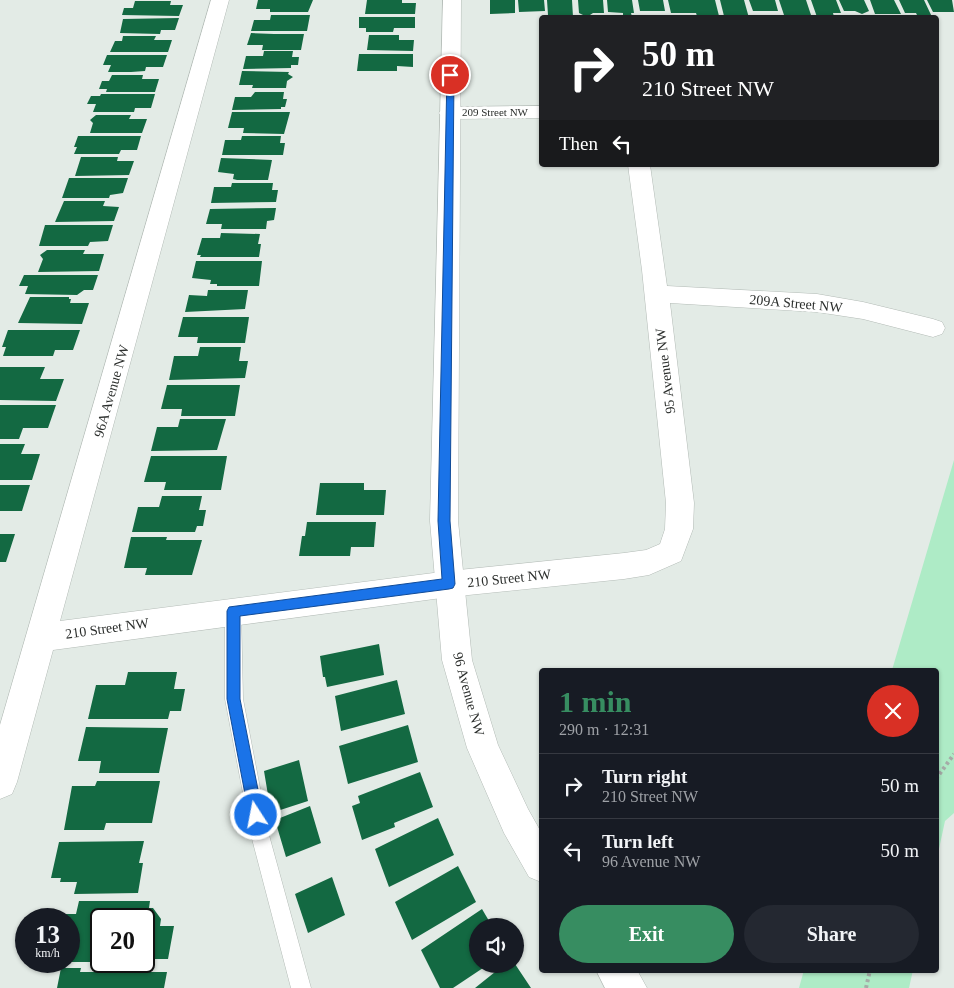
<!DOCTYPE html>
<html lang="en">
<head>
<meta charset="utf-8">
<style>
	:root { --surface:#171b24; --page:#242831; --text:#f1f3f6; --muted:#9ea1a6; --line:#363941; --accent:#378d61 }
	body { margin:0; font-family:"Times New Roman",serif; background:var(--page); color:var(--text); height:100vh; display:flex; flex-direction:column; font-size:19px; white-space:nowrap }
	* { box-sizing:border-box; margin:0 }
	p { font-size:16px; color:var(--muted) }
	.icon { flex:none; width:28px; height:28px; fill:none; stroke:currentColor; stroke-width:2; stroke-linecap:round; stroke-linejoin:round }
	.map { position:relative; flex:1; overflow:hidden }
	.details { position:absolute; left:539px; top:668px; width:400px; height:305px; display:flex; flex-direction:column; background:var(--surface); border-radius:5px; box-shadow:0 1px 4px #0004 }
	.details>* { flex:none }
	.guide { position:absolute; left:539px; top:15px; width:400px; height:152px; border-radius:5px; box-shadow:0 1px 4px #0004; background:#202124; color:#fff; overflow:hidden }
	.controls { position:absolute; left:469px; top:918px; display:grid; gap:10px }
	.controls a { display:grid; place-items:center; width:55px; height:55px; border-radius:50%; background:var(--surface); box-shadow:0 1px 4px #0004; font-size:25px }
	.speed { position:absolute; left:15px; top:908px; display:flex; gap:10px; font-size:25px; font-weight:700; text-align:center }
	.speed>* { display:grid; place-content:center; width:65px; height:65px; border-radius:50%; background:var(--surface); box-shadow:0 1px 4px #0004; line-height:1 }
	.speed small { font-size:12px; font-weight:400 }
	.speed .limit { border:2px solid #111; border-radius:8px; background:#fff; color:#111 }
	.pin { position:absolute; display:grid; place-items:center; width:42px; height:42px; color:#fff; margin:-21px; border:2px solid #fff; border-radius:50%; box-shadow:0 1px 5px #0007 }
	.me { position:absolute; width:55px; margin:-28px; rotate:349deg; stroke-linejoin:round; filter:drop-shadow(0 0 4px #0008) }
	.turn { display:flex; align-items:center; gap:18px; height:105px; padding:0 20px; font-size:22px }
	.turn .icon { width:65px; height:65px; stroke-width:2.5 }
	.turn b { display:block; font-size:35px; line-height:42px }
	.then { display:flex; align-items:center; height:48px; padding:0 20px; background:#0003; gap:10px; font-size:19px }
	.round { display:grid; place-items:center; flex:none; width:52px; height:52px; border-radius:26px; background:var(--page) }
	.headline { display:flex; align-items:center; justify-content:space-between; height:85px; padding:0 20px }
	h1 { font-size:30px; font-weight:800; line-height:38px; color:var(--accent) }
	.cta { display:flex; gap:10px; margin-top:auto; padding:10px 20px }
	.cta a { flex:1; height:58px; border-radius:30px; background:var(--accent); color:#fff; font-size:20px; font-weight:800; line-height:58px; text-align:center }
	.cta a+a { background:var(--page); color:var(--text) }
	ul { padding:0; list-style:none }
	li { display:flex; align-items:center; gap:15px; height:65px; padding:0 20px; border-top:1px solid var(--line) }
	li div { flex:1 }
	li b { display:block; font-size:19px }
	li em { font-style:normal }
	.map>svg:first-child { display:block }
</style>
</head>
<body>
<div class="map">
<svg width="954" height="988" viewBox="0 0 954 988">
	<rect width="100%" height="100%" fill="#e3ebe6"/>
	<path fill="#aeebc6" d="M954,460V813L945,821L936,863V670H892Z
		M804,970H913L909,988H799Z"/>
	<path fill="#136942" d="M258,0H313L308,12H270V9H256Z
		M367,0H402V3H416L415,14H365Z
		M490,0H515V13L490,14Z
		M518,0H544L545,11L519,12Z
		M547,0H572L573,17H557V15H548Z
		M578,0H603L604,13H593L587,17L579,13Z
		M607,0H632L634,13H631L632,17H623V13L608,12Z
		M638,0H663L665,11H640Z
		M668,0H715L719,16H697L696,13H671Z
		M720,0H744L749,18L724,16Z
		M749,0H775L778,11H753Z
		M779,0H806L811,15H784Z
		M811,0H836L841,13H833L834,17H817Z
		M839,0H864L869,11L862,14L855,11H844Z
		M870,0H894L901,14H875Z
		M899,0H924L932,17H918L916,13H905Z
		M927,0H952L954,12H933Z
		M135,1H171L170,5H183L179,16L122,15L124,8H133Z
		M271,15H310L307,31H251L254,20H270Z
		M359,17H415V28H394L393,32H366V28H359Z
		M179,18L175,30H161L160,34L120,33L123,19Z
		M251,33L274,34H304L301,50H262L263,45H247Z
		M369,35H399V40H414L413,51L367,50Z
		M123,36H156L154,40H172L168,52H110L115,41H122Z
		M264,51H293L292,57H299L298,65H291V68L243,69L246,56H263Z
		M359,54H413V67L397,66V71H357Z
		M107,55H167L163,67H146L145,71L131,72H108L111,65H103Z
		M242,71L289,72L288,74L293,77L287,81L286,88H252L253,85H239Z
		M112,75H143L142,79H159L155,92H106L107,89H99L102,81H109Z
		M255,92H284L283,99H287L285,107H281V109L232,110L235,97H251Z
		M101,94H155L151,108H135L134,112H93L96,104H87L91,96H100Z
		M232,112H290L284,134L243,133L244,128H228Z
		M96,115H131L129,119H147L142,133H90L93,123L90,120Z
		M78,136H141L137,150H121L119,154H74L77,147H74Z
		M242,136H281L280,143H285L283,155H222L225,140H241Z
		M81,157H118L117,161H134L129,175L75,176Z
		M221,158L272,160L268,180H237L233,179L234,174L218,172Z
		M69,178H128L123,193L110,195L109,198H62Z
		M232,183H273L272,190H278L276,202L211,203L214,187H231Z
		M64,201H105L103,206L119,207L114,221L55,222Z
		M276,208L274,220L267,221L266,229H221L222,224H206L210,209Z
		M45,225H113L108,241L90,242L88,246H39Z
		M221,233L260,234L258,244H261L259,257H200L201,255H197L202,238H220Z
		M47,250H85L83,254H104L99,271L38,272L43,259L40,255Z
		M196,261H262L259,286H217V284H210L211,280L192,278Z
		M24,275H98L93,290H84L77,295L25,294L28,286H19Z
		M208,290H248L245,309L185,312L189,295L207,296Z
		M30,297H69V299H71L70,303H89L82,324L18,323Z
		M183,317H249L245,343H197L198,337H178Z
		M8,330H80L73,350H55L53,356H3L6,347H2Z
		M200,347H241L239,361H248L245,378L169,380L174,356H198Z
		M0,367H45L40,379H64L56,401L0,400Z
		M167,385H240L235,416H181L182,409H161Z
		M0,405H56L48,428H23L19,439H0Z
		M180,419H226L217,450L151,451L157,427H178Z
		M0,444H25L21,454H40L32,480H0Z
		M151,456H227L221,490H164L166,482H144Z
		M320,483H364V490H386L384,515H316Z
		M0,485H30L22,511H0Z
		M162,496H202L199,510H206L203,526H197L195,532H132L138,507H159Z
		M307,522H376L374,547H351L350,556H299L302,536H305Z
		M0,534H15L6,562H0Z
		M131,537H167L166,540H202L192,575H145L147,568H124Z
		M379,644L384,675L327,687L325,677H323L320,656Z
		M128,672H177L174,689H185L181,711H170L168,719H88L96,685H125Z
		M397,680L405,714L341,731L335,696Z
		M408,725L418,762L348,784L339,746Z
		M86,727L168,728L159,773H99L101,761H78Z
		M299,760L308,801L271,813L264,771Z
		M420,772L433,807L394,823L395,827L362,840L352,806L360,803L358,796Z
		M97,781H160L152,823H106L104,830H64L72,786H95Z
		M310,806L321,843L286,857L275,820Z
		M438,818L454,855L389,887L375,849Z
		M144,841L139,863H143L138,893L74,894L77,882H60L61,878H51L59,842Z
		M458,866L476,902L412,940L395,902Z
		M332,877L345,915L308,933L295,894Z
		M79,901H150L149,908H153L161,919L160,926H174L168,959H155L154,962H144V919H101V962H69V919H42L44,914H76Z
		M482,909L492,926H478V964H489L453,988H440L421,950Z
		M505,964H515L531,988H475Z
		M61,968H81L80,972H167L164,988H57Z"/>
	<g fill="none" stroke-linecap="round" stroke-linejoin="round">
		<defs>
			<path id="service" d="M233,604L239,606L241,611L243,699L269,835L311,988H291L251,835L225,699V611L227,606Z"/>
			<path id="minor" d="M211,0H229L60,621L449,571L624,553L646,550L660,544L665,529L666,503L642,270L628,165H650L667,286L817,294L863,302L933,319L942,322L945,328L942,334L933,337L863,319L817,312L670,303L694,503L693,529L681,561L649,575L624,579L449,597L53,650L17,782L12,794L0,799V725Z
				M541,106V118L449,119L442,117L439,113L442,109L449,107Z"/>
			<path id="tertiary" d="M443,0H461L458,521L472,660L498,745L528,809L541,832V882L529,877L504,833L467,748L442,660L430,521Z
				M596,970H637L647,988H605Z"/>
		</defs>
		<use href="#service" stroke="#b3bbb6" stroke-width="1"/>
		<use href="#minor" stroke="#b3bbb6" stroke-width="1"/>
		<use href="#tertiary" stroke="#b3bbb6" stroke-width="1"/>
		<path stroke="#a5aba7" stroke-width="4" stroke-dasharray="3 3" stroke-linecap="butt" d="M936,779L954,754
			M866,988L870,970"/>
		<use href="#service" fill="#fff" fill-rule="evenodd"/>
		<use href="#minor" fill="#fff" fill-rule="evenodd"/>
		<use href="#tertiary" fill="#fff" fill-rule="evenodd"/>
	</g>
	<path fill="#1a73e8" stroke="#114b97" d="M447,73L454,75L450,521L455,584L453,588L449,589L240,616V699L263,815L261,820L256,822L251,820L249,815L227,699V611L229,607L442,579L438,521Z"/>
	<g text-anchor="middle" stroke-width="5" stroke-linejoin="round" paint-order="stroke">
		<g font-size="11" fill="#2b2e2c" stroke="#fff">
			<text x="495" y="116">209 Street NW</text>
		</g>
		<g font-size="14" fill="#2b2e2c" stroke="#fff">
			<text transform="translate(796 303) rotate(5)" y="5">209A Street NW</text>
			<text transform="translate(665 371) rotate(-97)" y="5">95 Avenue NW</text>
			<text transform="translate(111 391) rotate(-74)" y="5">96A Avenue NW</text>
			<text transform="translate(509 578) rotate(-6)" y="5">210 Street NW</text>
			<text transform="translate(107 628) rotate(-8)" y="5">210 Street NW</text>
			<text transform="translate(469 694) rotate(75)" y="5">96 Avenue NW</text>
		</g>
	</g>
</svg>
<div class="controls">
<a><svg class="icon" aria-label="sound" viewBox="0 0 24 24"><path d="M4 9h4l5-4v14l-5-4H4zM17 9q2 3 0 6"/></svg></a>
</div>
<div class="speed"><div>13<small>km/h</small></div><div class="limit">20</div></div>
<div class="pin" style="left:450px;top:75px;background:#d93025"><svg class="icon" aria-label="arrive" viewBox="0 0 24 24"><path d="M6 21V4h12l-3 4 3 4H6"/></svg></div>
<svg class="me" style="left:256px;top:815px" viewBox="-20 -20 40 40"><circle r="17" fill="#1a73e8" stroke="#fff" stroke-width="3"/><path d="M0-11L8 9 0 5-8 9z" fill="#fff"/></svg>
<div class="guide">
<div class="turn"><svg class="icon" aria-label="right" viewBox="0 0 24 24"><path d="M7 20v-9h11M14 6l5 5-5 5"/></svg><div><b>50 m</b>210 Street NW</div></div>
<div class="then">Then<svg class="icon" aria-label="left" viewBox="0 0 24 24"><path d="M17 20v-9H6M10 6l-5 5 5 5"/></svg></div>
</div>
<section class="details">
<div class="headline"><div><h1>1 min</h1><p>290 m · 12:31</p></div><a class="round" style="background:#d93025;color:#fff"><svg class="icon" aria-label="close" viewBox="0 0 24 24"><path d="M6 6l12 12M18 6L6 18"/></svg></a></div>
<ul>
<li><svg class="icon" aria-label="right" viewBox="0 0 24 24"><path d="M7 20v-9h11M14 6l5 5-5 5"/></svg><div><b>Turn right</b><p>210 Street NW</p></div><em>50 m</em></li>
<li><svg class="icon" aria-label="left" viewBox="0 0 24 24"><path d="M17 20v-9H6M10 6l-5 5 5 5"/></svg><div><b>Turn left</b><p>96 Avenue NW</p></div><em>50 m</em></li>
</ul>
<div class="cta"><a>Exit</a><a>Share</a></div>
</section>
</div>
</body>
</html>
